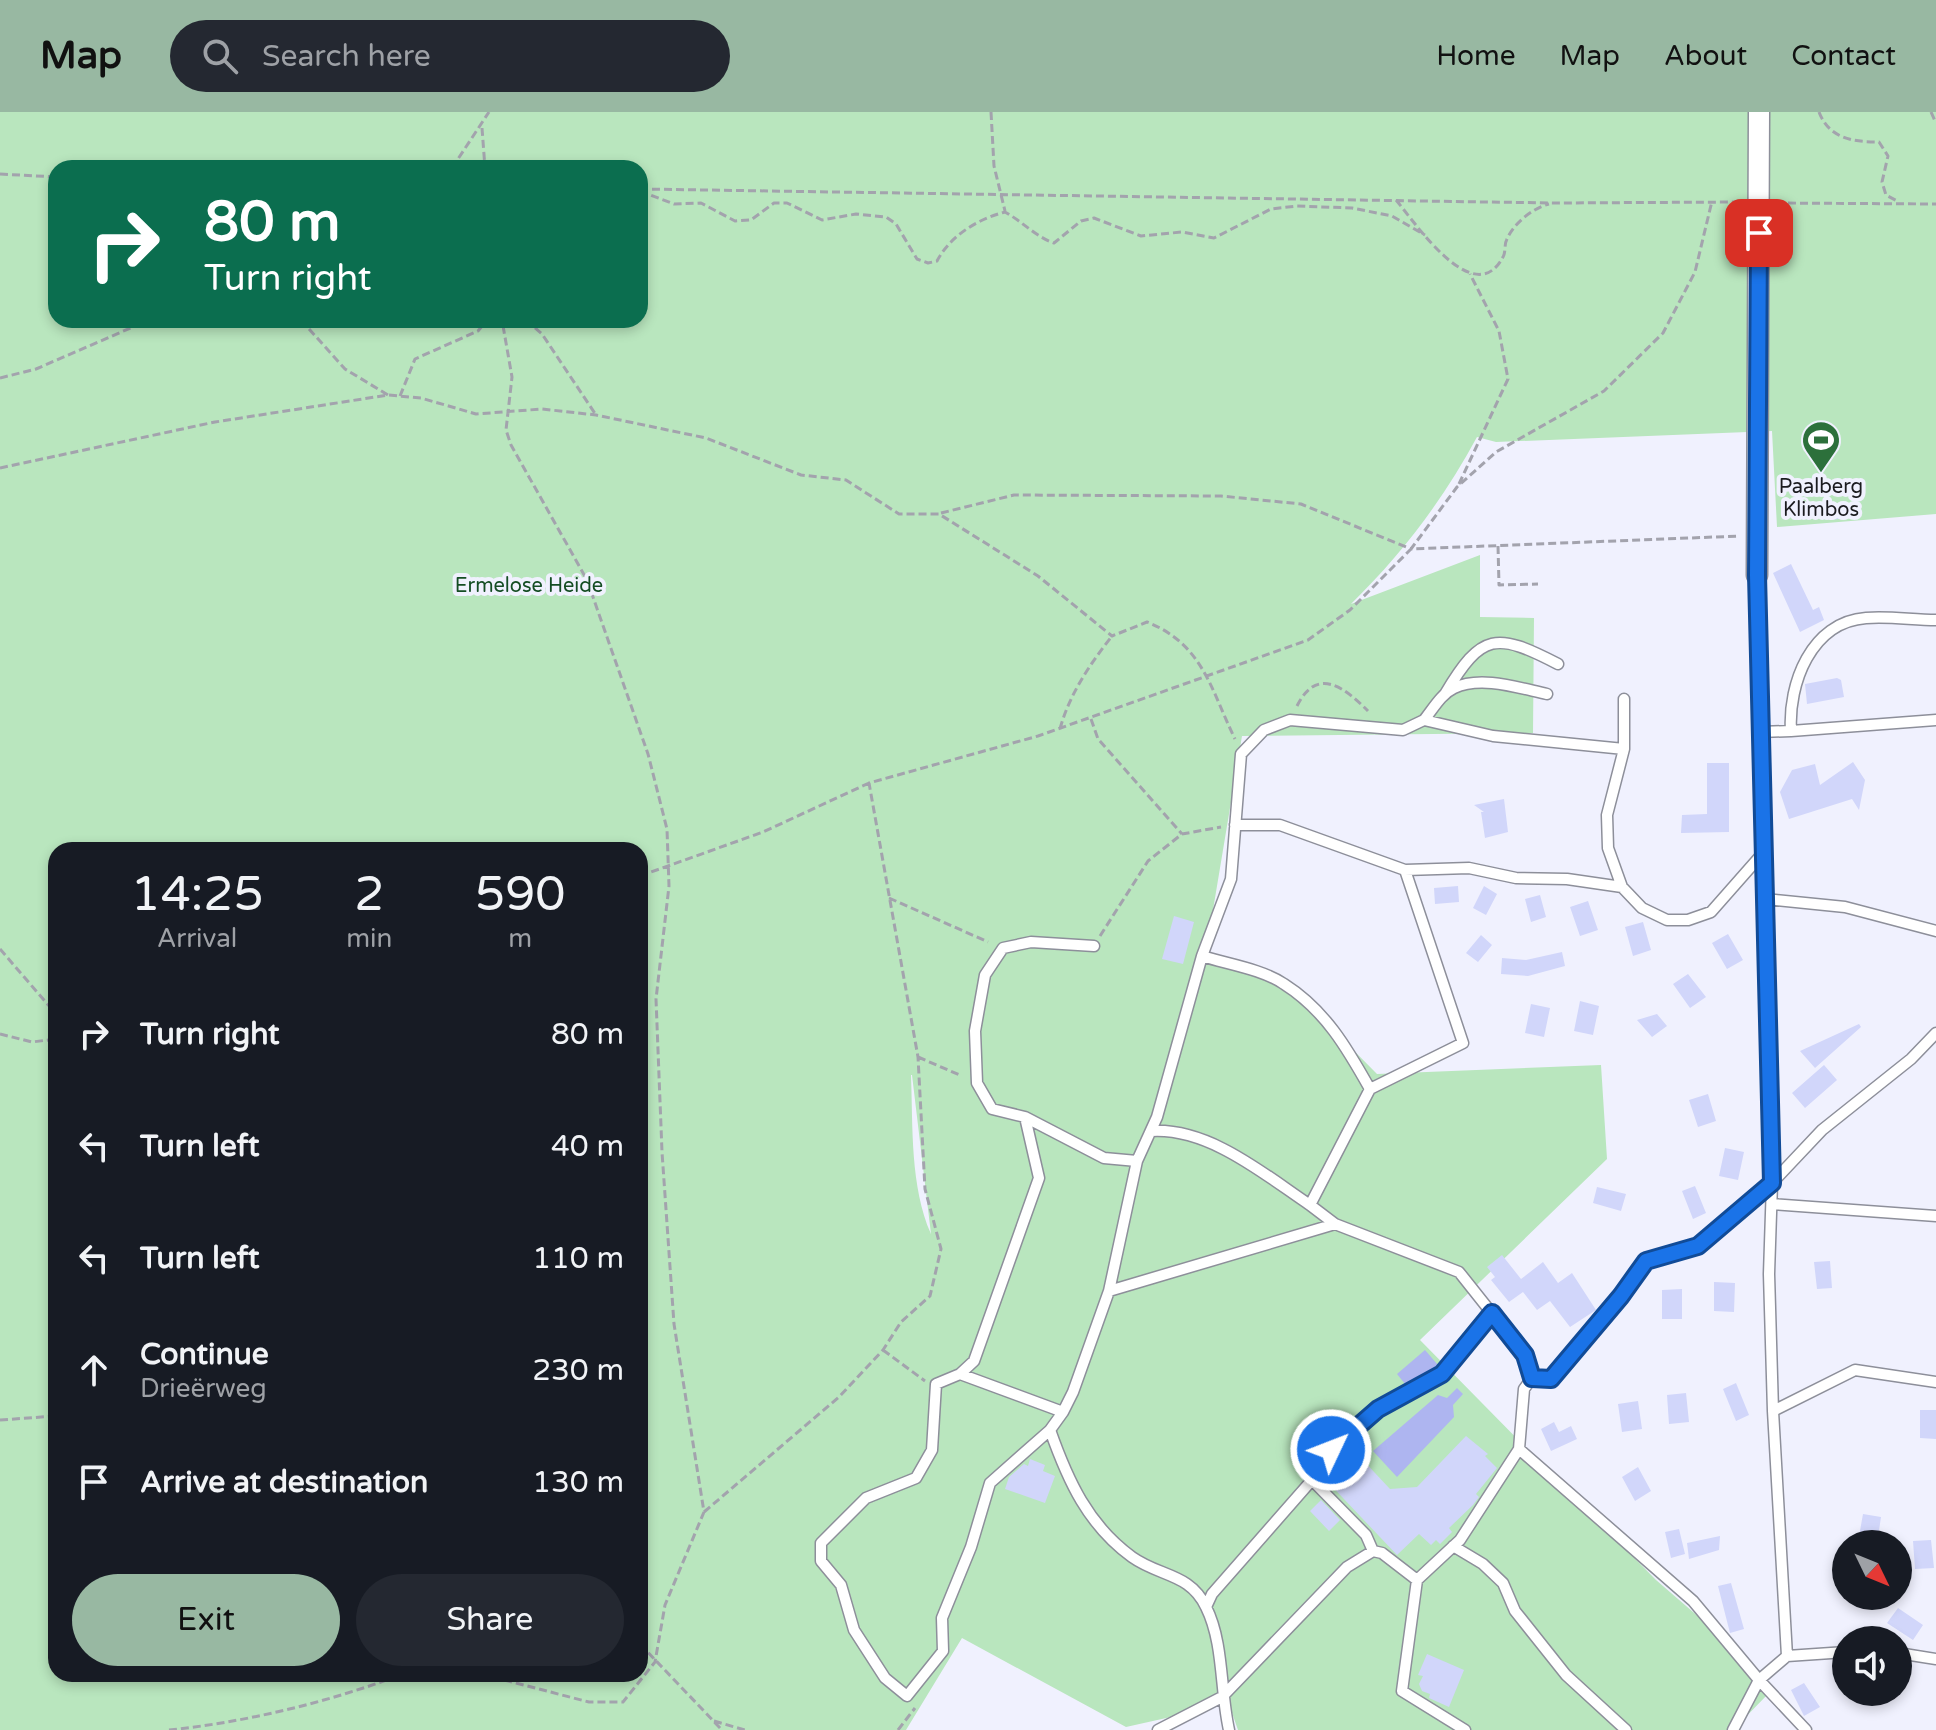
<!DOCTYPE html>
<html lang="en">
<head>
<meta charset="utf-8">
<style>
	:root { --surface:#171b24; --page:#242831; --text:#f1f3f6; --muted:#9ea1a6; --accent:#98b8a2 }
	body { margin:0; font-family:"Varela Round",sans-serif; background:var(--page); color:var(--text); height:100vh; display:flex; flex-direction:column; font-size:30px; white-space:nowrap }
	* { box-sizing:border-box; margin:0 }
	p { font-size:26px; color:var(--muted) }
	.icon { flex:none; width:44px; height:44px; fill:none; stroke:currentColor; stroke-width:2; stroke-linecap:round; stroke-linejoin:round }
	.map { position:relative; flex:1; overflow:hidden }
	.panel { position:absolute; left:48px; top:730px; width:600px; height:840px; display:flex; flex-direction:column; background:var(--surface); border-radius:24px; box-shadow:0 4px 12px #0003 }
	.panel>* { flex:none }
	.banner { position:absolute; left:48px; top:48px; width:600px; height:168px; border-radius:24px; box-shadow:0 4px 12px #0003; background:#0b6e4f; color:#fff; overflow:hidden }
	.needle { width:52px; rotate:133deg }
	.buttons { position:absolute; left:1832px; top:1418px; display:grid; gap:16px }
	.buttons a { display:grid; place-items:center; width:80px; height:80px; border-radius:50%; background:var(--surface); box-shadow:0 4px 12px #0003; font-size:40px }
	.pin { position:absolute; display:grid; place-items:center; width:68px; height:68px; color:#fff; margin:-34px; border-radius:16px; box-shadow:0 4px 12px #0006 }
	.me { position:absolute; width:88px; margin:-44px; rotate:47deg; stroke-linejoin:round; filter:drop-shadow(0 0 6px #0008) }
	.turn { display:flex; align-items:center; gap:28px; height:168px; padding:0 24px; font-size:36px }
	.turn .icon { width:104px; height:104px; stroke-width:2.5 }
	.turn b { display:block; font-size:56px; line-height:68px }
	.eta { display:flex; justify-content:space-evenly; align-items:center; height:136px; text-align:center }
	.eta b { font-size:48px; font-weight:600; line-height:56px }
	.cta { display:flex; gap:16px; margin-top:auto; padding:16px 24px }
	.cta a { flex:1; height:92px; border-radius:48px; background:var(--accent); color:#111; font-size:32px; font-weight:600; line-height:92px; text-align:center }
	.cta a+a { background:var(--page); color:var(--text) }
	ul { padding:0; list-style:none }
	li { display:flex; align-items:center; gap:24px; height:112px; padding:0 24px }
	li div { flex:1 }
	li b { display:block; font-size:30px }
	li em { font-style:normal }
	header { display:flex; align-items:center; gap:48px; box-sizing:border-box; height:112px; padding:0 40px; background:var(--accent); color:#111 }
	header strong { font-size:38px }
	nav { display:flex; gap:44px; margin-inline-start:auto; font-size:28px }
	.search { width:560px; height:72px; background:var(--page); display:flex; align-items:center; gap:20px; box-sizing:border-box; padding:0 28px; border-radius:44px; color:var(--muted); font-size:30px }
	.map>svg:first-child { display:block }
</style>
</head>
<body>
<header>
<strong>Map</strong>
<div class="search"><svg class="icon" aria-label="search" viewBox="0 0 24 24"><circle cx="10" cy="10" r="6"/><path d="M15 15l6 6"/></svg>Search here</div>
<nav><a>Home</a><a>Map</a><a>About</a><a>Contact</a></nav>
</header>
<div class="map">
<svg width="1936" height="1618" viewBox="0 0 1936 1618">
	<rect width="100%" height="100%" fill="#f0f1fe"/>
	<path fill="#b9e6be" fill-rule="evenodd" d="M0,0H1936V402L1777,415L1772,319L1496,330L1477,325C1443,388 1402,442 1351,492L1480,443V505L1534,506L1533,621L1242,624L1206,840L1287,871L1377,962L1601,953L1607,1047L1420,1228L1656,1468L1700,1506L1768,1582L1733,1618H1238L1229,1592L1126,1615L962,1526L906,1618H0ZM56,56H640V208H56ZM56,738H640V1562H56ZM911,963H912L931,1122C910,1074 913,1015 911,963Z"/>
	<path fill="#aeb5f0" d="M1425,1238L1438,1253L1410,1278L1397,1262Z
		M1457,1276L1463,1282L1453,1293L1454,1305L1397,1365L1373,1339L1438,1283L1447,1286Z"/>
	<path fill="#d1d6fa" d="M1830,391H1846L1847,406L1830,408Z
		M1791,452L1813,498L1819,495L1824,508L1800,520L1773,461Z
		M1837,566L1841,568L1844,585L1807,592L1805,572Z
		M1853,650L1865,668L1859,698L1852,687L1789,707L1780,680L1792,658L1815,652L1820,673Z
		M1707,651H1729V720L1681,721L1682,703L1707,702Z
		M1504,687L1508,720L1485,726L1481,700H1484L1474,693Z
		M1458,774L1459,790L1435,792L1434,776Z
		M1484,774L1497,782L1486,803L1473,796Z
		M1540,783L1546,805L1531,810L1525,787Z
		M1588,789L1598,818L1580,824L1570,795Z
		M1174,804L1194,810L1183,852L1162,847Z
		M1643,810L1651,838L1633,844L1625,815Z
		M1728,822L1743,848L1727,857L1712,831Z
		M1481,823L1492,833L1478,850L1466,841Z
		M1562,840L1565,854L1528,864L1501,862L1502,846L1526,848Z
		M1688,862L1706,885L1690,896L1673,872Z
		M1580,889L1599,894L1593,923L1574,919Z
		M1531,892L1550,896L1544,925L1525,921Z
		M1657,902L1667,914L1652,925L1637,908Z
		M1859,912L1861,915L1815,956L1800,939Z
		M1824,953L1837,968L1805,996L1792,981Z
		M1708,982L1716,1009L1698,1015L1689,988Z
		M1725,1036L1744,1040L1738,1068L1719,1064Z
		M1695,1074L1706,1101L1693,1107L1682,1079Z
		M1597,1075L1626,1082L1621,1099L1593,1091Z
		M1502,1143L1521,1167L1543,1150L1558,1171L1572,1161L1596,1198L1570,1215L1550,1189L1537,1198L1523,1180L1509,1190L1491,1168L1495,1165L1487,1155Z
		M1830,1149L1832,1176L1817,1177L1814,1150Z
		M1714,1170L1735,1171L1734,1200L1714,1199Z
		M1682,1177V1207H1662V1178Z
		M1736,1271L1749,1303L1736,1309L1723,1277Z
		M1686,1281L1689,1310L1669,1312L1667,1283Z
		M1638,1289L1642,1317L1622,1320L1618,1292Z
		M1920,1298H1936V1327L1920,1326Z
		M1554,1310L1559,1320L1571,1314L1577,1327L1551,1339L1541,1317Z
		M1466,1324L1488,1342L1485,1344L1497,1356L1476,1382L1479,1385L1473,1393L1449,1416L1452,1420L1440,1432L1436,1428L1431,1433L1419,1422L1397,1443L1325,1367L1336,1345H1360L1390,1377L1417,1375Z
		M1030,1347L1045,1353L1043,1359L1055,1364L1045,1391L1005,1377L1009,1365L1024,1352L1028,1354Z
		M1638,1355L1651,1379L1635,1389L1622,1365Z
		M1321,1388L1340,1408L1329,1419L1310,1399Z
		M1863,1402L1881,1405L1877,1432L1858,1430Z
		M1679,1417L1685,1442L1671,1446L1665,1420Z
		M1720,1424L1719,1438L1689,1447L1687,1431Z
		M1931,1428L1934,1456L1915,1457L1913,1429Z
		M1731,1471L1744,1517L1730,1521L1718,1474Z
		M1898,1496L1923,1513L1913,1528L1887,1511Z
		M1427,1542L1464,1558L1449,1595L1429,1586L1430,1582L1422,1579L1419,1572L1423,1564L1418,1563Z
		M1804,1571L1820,1595L1804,1604L1791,1578Z"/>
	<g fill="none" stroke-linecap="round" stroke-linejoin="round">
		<defs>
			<path id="service" d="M1445,582C1482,520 1496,520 1558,552
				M1424,608C1433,597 1441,582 1454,576C1481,563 1519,576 1547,582
				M1791,619L1936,608
				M1760,620L1791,619C1788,572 1811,510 1866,506C1889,504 1913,508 1936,508
				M1235,713H1280L1405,758L1469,756L1516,766L1567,767L1622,775L1642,796L1667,808H1688L1711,800L1763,741
				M1405,758L1463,931L1370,977L1310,1093L1335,1112L1459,1160L1525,1243L1532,1266
				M1622,775L1608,736L1607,703L1624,637V587
				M1766,787L1845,795L1936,819
				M1094,834L1031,830L1003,836L985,863L975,919L977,971L992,997L1025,1005L1104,1046L1137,1049
				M1202,844C1227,852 1262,857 1284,872C1325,898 1347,936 1370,977
				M1152,1019C1210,1016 1265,1063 1310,1093
				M1772,1092L1936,1104
				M1109,1179L1335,1112
				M960,1262L974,1249L1039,1066L1025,1005
				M1773,1299L1855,1258L1936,1270
				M1063,1300L960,1262L936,1272L932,1338L916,1366L866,1386L821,1431V1449L841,1473L854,1518L885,1566L907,1584L943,1539L942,1506L971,1435L990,1371L1050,1318L1063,1300L1073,1280L1109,1179L1137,1049L1157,1005L1202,844L1231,767L1241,642L1264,618L1290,608L1403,618L1424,608L1493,624L1624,637
				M1050,1318C1068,1369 1088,1413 1132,1445C1160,1465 1190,1461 1206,1495
				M1519,1337L1693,1489L1759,1568L1787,1544L1773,1299L1769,1162L1772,1071L1822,1018L1911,947L1936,921
				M1312,1368L1366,1423L1373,1439
				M1453,1434L1483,1452L1503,1471L1515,1499L1566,1563L1626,1618
				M1898,1541L1936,1547
				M1787,1544L1846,1540
				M1158,1618L1222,1585L1347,1455L1373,1439L1382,1441L1417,1468
				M1229,1618C1220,1578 1224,1531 1206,1495L1212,1482L1312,1368L1331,1338L1378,1297L1442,1262L1492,1201
				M1465,1618L1402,1579L1417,1468L1460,1428L1519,1337L1524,1277L1532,1266L1551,1267L1646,1149L1698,1134L1772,1071L1757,463
				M1733,1618L1759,1568L1806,1618"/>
			<path id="minor" d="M1757,463L1759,0"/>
		</defs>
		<use href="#service" stroke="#8d8f9a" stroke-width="13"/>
		<use href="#minor" stroke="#8d8f9a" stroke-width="23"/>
		<path stroke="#a3a3ad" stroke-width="3" stroke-dasharray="8 4" stroke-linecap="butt" d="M991,0L994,54L1005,99
			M1819,0C1829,27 1854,30 1879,30L1888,44L1882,70L1886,83L1899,90
			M1931,0L1936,11
			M482,16L485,56
			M452,56L489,0
			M0,62L56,65
			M640,77L1553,91L1740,90
			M640,79L674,92L701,91L735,109L751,108L774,91H787L822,108L856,102L886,105L896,112L917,147L928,151L937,149C951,123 978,107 1005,100C1023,110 1036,125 1054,131L1081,109L1094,106L1141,124L1182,120L1214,126L1271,97L1297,94L1352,96L1392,104L1425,123
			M1396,88C1414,109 1474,200 1503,145C1506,140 1504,132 1507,127C1514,111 1533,96 1549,92
			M1776,91L1936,92
			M301,208L345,257L388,283
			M526,208L542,222L596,303
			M0,266L36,257L149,208
			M400,284L415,247L478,219L487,208
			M0,356L215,310L388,283L421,286L476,302L542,297L596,303L706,326L801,363L846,368L899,402H939L1038,464L1112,524L1147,510C1203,532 1211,578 1235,627
			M1459,372L1508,267L1499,219L1470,162
			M941,401L1014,383L1221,384L1301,392L1411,437L1457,375L1496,340L1604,279L1663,221L1695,160L1712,89
			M1498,434L1499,473L1538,472
			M1297,594C1317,554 1344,575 1368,599
			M1091,607L1098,627L1182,722
			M1060,617C1069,583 1090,552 1112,524
			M640,764L763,720L869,671
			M889,786L988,830
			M1100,824L1148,749L1182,722L1221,715
			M0,837L56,902
			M0,922L32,930L56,927
			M918,945L962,964
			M883,1238L925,1269
			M0,1308L56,1304
			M704,1400L839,1285L883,1238L901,1210L930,1184L941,1137L925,1077L918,945L869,671L1038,624L1308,528L1350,498L1411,437L1740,424
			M640,1532L722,1618
			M481,1562L589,1590H623L655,1550L665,1493L704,1400L674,1212L662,1040L656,887L669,774L667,717L648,642L587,468L511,333L506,318L512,265L502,208
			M714,1609L745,1618
			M169,1618C247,1610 329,1590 403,1562
			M898,1618L915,1596"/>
		<use href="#service" stroke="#fff" stroke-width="10"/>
		<use href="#minor" stroke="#fff" stroke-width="20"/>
	</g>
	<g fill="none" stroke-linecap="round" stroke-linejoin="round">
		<defs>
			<path id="route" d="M1331,1338L1378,1297L1442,1262L1492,1201L1525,1243L1532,1266L1551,1267L1621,1184L1646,1149L1698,1134L1772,1071L1757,463L1759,121"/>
		</defs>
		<use href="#route" stroke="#114b97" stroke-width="20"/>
		<use href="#route" stroke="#1a73e8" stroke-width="14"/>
	</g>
	<defs>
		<symbol id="stadium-pin" viewBox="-11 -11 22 30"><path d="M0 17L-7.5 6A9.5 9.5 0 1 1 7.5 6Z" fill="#2c703b" stroke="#f0f1fe"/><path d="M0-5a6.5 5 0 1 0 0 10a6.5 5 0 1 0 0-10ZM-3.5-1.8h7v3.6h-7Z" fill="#fff"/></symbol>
	</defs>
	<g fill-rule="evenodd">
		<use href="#stadium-pin" x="1799" y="306" width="44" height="60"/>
	</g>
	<g text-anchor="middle" stroke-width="8" stroke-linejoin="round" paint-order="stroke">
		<g font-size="20" fill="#1b1b1f" stroke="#f0f1fe">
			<text x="1821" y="381">Paalberg<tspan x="1821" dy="23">Klimbos</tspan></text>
		</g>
		<g font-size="20" fill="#144d23" stroke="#f0f1fe">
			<text x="529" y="480">Ermelose Heide</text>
		</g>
	</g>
</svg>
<div class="buttons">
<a><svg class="needle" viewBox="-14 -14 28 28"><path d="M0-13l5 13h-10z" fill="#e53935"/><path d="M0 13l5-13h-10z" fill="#9ea1a6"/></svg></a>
<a><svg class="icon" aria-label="sound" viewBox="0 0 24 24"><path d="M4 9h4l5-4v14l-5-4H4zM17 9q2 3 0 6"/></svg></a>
</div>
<div class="pin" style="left:1759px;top:121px;background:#d93025"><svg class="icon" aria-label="arrive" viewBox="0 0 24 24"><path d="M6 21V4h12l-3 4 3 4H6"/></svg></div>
<svg class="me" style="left:1331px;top:1338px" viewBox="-20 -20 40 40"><circle r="17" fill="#1a73e8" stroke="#fff" stroke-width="3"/><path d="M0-11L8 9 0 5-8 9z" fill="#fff"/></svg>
<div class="banner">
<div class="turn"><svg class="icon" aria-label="right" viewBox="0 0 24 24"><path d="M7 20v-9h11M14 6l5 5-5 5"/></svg><div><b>80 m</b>Turn right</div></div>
</div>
<section class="panel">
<div class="eta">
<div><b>14:25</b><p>Arrival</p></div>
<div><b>2</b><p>min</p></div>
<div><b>590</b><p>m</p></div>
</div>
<ul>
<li><svg class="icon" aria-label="right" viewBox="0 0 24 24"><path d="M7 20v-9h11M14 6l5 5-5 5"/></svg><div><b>Turn right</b></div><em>80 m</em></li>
<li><svg class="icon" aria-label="left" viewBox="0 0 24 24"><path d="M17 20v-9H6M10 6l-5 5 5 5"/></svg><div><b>Turn left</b></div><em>40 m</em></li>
<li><svg class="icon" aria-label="left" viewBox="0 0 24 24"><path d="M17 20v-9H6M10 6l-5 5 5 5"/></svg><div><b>Turn left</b></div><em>110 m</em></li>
<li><svg class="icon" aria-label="ahead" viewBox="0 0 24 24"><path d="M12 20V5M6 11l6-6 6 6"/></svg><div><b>Continue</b><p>Drieërweg</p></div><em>230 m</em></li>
<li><svg class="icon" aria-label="arrive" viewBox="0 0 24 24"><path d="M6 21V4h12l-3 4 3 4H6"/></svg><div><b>Arrive at destination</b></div><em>130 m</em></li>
</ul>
<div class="cta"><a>Exit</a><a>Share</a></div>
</section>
</div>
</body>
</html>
